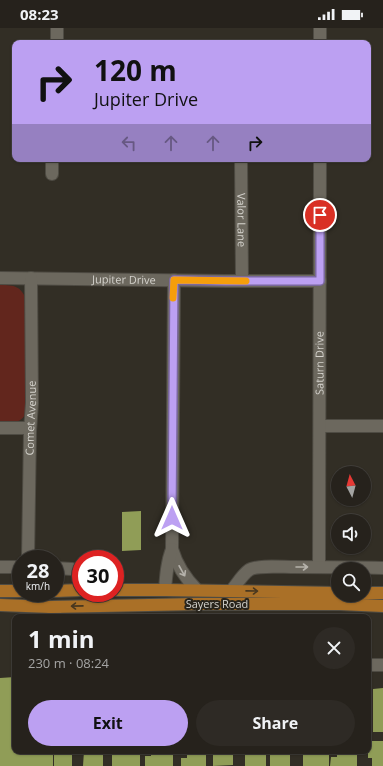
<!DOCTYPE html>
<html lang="en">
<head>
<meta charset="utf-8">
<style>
	:root { --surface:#26221c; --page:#2e2a25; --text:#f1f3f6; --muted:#a4a4a3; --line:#423f3b; --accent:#bca0f2 }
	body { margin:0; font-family:"Open Sans",sans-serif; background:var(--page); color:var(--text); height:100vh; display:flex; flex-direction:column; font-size:15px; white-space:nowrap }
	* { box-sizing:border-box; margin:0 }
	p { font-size:13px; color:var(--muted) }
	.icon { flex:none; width:22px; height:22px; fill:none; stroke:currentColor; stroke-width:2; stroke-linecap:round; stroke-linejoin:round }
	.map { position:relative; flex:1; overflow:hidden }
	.panel { position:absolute; left:12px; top:586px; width:359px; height:140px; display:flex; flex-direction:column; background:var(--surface); border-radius:8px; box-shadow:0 1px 3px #0004,0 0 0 1px var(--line) }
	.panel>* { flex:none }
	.banner { position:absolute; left:12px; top:12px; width:359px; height:122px; border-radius:8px; box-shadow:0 1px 3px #0004,0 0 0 1px var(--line); background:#bca0f2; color:#111; overflow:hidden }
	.needle { width:26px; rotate:354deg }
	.tools { position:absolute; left:331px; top:438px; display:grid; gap:8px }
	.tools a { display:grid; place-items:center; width:40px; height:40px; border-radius:50%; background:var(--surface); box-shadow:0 1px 3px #0004,0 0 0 1px var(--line); font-size:20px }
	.speed { position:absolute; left:12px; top:522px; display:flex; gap:8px; font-size:20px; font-weight:700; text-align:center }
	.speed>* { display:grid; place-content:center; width:52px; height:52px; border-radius:50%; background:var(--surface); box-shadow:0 1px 3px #0004,0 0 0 1px var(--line); line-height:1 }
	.speed small { font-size:10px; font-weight:400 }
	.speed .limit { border:6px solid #d22; background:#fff; color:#111 }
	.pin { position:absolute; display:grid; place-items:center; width:34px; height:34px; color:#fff; margin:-17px; border:2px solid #fff; border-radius:50%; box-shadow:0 1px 4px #0007 }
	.me { position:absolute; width:44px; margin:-22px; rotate:0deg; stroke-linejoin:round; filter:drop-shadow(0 0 3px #0008) }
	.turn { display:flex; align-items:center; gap:14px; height:84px; padding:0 16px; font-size:18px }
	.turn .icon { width:52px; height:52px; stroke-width:2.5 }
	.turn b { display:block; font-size:28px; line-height:34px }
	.lanes { display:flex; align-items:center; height:38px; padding:0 16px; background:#0003; justify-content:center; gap:20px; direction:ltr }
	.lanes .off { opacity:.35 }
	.round { display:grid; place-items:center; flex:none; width:42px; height:42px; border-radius:21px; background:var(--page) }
	.headline { display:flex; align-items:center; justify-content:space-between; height:68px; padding:0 16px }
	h1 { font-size:24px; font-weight:700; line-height:30px }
	.cta { display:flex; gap:8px; margin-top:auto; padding:8px 16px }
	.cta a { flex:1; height:46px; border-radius:24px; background:var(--accent); color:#111; font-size:16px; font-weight:700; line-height:46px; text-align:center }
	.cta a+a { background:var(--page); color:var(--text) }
	.status { display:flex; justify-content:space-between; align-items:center; height:28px; padding:0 20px; background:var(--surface); direction:ltr }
	.status svg { height:11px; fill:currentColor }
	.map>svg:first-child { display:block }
</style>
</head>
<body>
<div class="status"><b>08:23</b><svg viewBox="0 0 49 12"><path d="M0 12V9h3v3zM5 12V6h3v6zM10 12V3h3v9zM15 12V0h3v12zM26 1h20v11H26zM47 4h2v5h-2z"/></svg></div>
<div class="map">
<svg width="383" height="738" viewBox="0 0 383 738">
	<rect width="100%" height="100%" fill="#322e25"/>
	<path fill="#62261d" d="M0,257C15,257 21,258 27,273L28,382C21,396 14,395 0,395Z"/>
	<path fill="#909d57" d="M141,483V522L122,523V484Z
		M15,649V723H53V738H0V650Z
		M383,660V704H373V661Z
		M368,713H383V738H372V730H368Z
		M54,723H72V738H54Z
		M84,723H103V738H83Z
		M112,723H140V738H112Z
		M151,723H173V738H145V728H151Z
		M187,723H206V738H181V730H187Z
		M213,723H233V737L213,738Z
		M256,723H266V738H245V724H256Z
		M270,723H290V738H270Z
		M303,723H329V738H303Z
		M337,723H357V738H330L331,729H337Z"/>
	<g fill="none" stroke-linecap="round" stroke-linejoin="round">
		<defs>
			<g id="minor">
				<path d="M57,15V0"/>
				<path d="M320,15V0"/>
				<path d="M52,131V146"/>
				<path id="s1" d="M241,131L242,253"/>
				<path id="s2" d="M0,250L225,253H320"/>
				<path d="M174,252L172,521C177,538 185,550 197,562"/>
				<path d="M320,398H383"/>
				<path d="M0,400H30"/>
				<path id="s3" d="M28,531L30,403L32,375L31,250"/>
				<path d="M0,539H21"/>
				<path id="s4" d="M319,539L320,131"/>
				<path d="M55,540L72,541L81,545"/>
				<path d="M165,562C166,548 167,534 172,521"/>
				<path d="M231,563C237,556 242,547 249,542C256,537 282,539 291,539C322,539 352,539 383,540"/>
				<path d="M51,579L57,589"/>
				<path d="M368,637H383"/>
			</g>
			<path id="major" d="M115,562H165L338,565
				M0,563H21
				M55,563L81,562
				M364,565H383
				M0,577L51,579L197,576H340L383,578"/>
		</defs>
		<use href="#minor" stroke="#4e4b43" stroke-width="14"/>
		<use href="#major" stroke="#4e4b43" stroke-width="14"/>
		<use href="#minor" stroke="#6c685e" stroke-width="12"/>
		<use href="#major" stroke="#aa7027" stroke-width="12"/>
	</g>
	<defs><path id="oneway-shaft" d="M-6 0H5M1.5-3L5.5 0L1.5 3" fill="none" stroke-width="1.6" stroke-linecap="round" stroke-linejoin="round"/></defs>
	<g stroke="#b5b2ab">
		<use href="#oneway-shaft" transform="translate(302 539)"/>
		<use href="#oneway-shaft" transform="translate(182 543) rotate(61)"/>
	</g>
	<g stroke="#48371f">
		<use href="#oneway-shaft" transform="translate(252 563) rotate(1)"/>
		<use href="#oneway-shaft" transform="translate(77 578) rotate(179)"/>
	</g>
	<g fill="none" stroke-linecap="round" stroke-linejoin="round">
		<defs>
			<path id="route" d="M172,490L174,252L225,253H320V187"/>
		</defs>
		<use href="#route" stroke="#7a689d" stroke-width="10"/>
		<use href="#route" stroke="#bca0f2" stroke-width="7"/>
		<path stroke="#f59e0b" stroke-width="7" d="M173,270L174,252L246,253"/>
	</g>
	<g text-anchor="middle" stroke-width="4" stroke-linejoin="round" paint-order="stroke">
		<g font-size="11" fill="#d4d2cc" stroke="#28241c">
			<text dy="4" stroke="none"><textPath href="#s1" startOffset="61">Valor Lane</textPath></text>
			<text dy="4" stroke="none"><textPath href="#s2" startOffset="124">Jupiter Drive</textPath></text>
			<text dy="4" stroke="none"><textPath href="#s4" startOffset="204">Saturn Drive</textPath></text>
			<text dy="4" stroke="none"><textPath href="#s3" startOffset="141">Comet Avenue</textPath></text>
			<text x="217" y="580">Sayers Road</text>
		</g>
	</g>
</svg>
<div class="tools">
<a><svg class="needle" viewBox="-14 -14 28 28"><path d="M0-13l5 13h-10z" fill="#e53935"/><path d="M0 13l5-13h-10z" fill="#a4a4a3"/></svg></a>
<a><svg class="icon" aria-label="sound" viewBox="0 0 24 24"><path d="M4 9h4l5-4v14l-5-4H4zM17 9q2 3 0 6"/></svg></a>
<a><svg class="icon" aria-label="search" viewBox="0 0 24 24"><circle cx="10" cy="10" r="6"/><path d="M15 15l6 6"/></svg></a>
</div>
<div class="speed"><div>28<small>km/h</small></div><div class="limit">30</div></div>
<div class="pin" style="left:320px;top:187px;background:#d93025"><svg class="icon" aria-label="arrive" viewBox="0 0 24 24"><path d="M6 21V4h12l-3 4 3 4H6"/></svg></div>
<svg class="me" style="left:172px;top:490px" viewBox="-20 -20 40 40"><path d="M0-17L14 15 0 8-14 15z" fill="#bca0f2" stroke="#fff" stroke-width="4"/></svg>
<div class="banner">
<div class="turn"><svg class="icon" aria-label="right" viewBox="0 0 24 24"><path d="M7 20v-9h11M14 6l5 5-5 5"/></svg><div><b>120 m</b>Jupiter Drive</div></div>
<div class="lanes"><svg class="icon off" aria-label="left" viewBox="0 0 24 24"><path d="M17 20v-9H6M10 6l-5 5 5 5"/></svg><svg class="icon off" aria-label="ahead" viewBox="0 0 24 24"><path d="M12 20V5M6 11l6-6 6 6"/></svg><svg class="icon off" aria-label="ahead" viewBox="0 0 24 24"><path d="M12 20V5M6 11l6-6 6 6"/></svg><svg class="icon" aria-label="right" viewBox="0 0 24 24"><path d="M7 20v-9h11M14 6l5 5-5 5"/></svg></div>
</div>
<section class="panel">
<div class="headline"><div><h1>1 min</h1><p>230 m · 08:24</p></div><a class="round"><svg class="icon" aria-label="close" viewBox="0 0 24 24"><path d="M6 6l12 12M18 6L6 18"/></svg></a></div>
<div class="cta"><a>Exit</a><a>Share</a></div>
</section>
</div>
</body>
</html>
